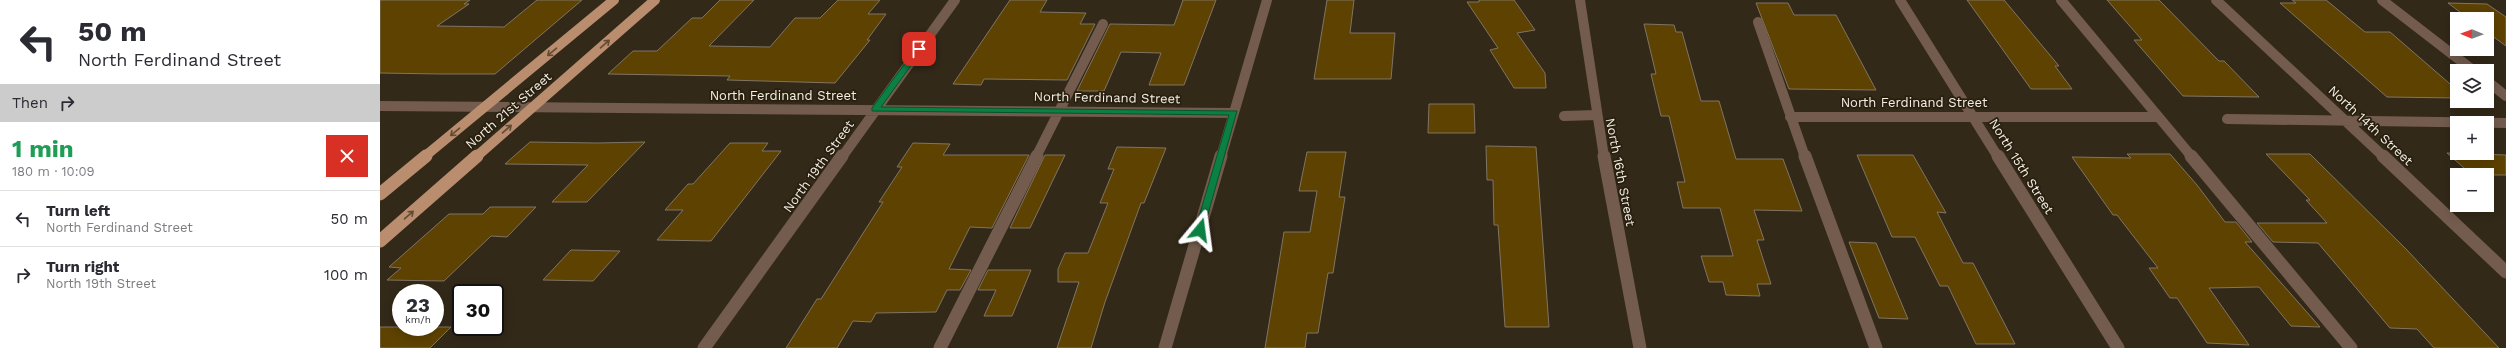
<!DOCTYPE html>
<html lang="en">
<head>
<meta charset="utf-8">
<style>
	:root { --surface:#fff; --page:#f7f7f7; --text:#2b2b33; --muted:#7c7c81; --line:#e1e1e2 }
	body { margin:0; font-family:"Work Sans",sans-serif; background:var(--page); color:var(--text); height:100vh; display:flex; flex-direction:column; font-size:15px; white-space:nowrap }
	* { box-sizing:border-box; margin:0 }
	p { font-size:13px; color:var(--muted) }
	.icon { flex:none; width:22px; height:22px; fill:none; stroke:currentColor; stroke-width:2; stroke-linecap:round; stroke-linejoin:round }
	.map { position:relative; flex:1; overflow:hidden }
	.panel { display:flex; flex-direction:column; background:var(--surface); width:380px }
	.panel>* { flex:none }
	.hud { background:#fff; color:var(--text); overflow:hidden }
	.needle { width:26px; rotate:271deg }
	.buttons { position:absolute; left:2070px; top:12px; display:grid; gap:8px }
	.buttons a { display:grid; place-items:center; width:44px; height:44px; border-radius:0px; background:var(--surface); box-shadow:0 2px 10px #0003; font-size:20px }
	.speed { position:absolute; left:12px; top:284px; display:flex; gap:8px; font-size:20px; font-weight:700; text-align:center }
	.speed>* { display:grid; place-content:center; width:52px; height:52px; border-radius:50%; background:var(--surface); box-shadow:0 2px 10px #0003; line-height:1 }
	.speed small { font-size:10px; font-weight:400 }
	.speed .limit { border:2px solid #111; border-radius:6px; background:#fff; color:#111 }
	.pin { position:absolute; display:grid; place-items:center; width:34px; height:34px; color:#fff; margin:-17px; border-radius:8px; box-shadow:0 2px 6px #0006 }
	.me { position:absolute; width:44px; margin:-22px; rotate:16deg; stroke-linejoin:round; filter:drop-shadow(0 0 3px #0008) }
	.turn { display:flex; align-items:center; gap:14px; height:84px; padding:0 12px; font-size:18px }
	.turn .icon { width:52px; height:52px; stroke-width:2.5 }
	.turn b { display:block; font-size:28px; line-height:34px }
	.then { display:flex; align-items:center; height:38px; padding:0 12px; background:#0003; gap:8px; font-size:15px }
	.round { display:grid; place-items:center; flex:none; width:42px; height:42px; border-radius:0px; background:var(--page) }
	.head { display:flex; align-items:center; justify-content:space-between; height:68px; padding:0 12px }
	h1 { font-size:24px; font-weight:700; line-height:30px; color:#1e9e55 }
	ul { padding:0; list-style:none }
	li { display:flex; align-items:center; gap:12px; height:56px; padding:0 12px; border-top:1px solid var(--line) }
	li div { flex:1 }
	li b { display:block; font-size:15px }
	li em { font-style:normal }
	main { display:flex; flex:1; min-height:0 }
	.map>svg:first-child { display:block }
</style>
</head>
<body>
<main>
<section class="panel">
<div class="hud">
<div class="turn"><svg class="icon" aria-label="left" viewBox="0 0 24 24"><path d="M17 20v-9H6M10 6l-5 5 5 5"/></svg><div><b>50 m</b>North Ferdinand Street</div></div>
<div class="then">Then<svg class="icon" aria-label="right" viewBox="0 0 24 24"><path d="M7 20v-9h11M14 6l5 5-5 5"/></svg></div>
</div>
<div class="head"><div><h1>1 min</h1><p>180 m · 10:09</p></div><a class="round" style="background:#d93025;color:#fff"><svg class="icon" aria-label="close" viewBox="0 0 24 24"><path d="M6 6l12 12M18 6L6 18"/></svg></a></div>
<ul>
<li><svg class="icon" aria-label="left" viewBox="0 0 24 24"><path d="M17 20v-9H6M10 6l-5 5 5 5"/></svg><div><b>Turn left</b><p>North Ferdinand Street</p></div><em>50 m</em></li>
<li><svg class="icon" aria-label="right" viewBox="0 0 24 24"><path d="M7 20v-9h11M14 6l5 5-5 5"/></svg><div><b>Turn right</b><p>North 19th Street</p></div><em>100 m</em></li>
</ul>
</section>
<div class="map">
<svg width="2126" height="348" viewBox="0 0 2126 348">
	<rect width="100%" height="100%" fill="#332919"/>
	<path fill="#5e4202" stroke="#807563" d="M0,0H90L84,4H89L57,26L124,27L157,0H202L115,74H60L0,73Z
		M340,0H374L329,46L390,47L415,18H440L458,0H500L488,14H506L487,40H490L455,83L347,80L350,76L228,74L253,51H277L312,18H322Z
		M630,0H667L660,12L706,13L700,24H715L687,80L604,79L601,85L573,84Z
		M803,0H836L804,85H769L781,53L741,52L724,91H697L730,24L794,25Z
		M947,0H974L970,33H1015L1011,79H934Z
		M1099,0H1134L1155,30L1137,33L1165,73L1166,88H1134L1110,50L1118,48L1087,2H1099Z
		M1587,0H1624L1679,66H1675L1692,89H1651Z
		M1727,0H1779L1839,61H1844L1879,97L1803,96L1754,40H1762Z
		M1912,0H1946L1985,32H2010L2077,90V98L2007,97L1900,3H1916Z
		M1376,3H1408L1414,15H1456L1496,90L1409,89Z
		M2068,3L2107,4L2126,17V46L2107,32V19H2089Z
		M1264,24L1294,25L1296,32H1302L1321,101H1339L1356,159H1403L1422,211L1374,210L1384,240H1377L1391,284H1377L1380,296L1346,295L1343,282H1329L1321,256H1353L1340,208H1303L1297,182H1305L1289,116H1281L1271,74H1276Z
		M1049,104H1094L1095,133H1048Z
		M150,142L217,143L265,142L207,202H172L208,165L125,164Z
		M350,143H388L382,151H401L331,241L277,240L303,210H285L308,184H313Z
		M533,143L570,144L563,155H649L612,228L590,227L569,269L591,270L580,290H567L556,312L496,313L491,322L473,321L457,348H406L437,299H441L503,202H499L522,167H517Z
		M1106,146L1156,147L1169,327H1125L1118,225H1114L1113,180H1107Z
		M737,147L786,148L764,203H761L725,302L711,348H677L699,282H678V269L685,253H708L728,203H720L734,169H728Z
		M927,152H966L959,197H965L953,273H948L938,333H927L925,348H885L904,232H930L937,191H919Z
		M2067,153L2126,155V175H2092Z
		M1747,154H1790L1817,185L1845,222H1856L1872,242H1865L1940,327L1911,326L1879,287L1829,288L1869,345L1827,343L1797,298H1790L1769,268H1778L1737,215H1733L1692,157L1751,158Z
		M1886,154H1930L2026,249L2119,348H2054L2037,329L2010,328L1938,243L1893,242L1877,223H1947L1926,200H1930Z
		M665,155H685L650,228H630Z
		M1477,155H1533L1566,213L1557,212L1583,263H1593L1635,344H1596L1568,286H1560L1535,237H1512Z
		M110,207H156L127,237L111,236L64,281L7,280L21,268L9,267L69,214H103Z
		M1469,242L1496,243L1528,319L1499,318Z
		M191,250L240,251L213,281L163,280Z
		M608,270H651L632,316H604L616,290H598Z
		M0,327H71L50,348H0Z"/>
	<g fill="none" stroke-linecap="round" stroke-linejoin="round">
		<path stroke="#735c4e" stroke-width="10" d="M1200,0L1224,157
			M1520,0L1618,157
			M1681,0L1812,157
			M1836,0L2004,157
			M2002,0L2094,71
			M1378,22L1425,157
			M2107,81L2126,96
			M0,106L854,113
			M1184,116L1216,115
			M1410,117H1778
			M1847,119L2126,123
			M462,157L575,0
			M656,157L723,24
			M841,157L887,0"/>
		<path stroke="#735c4e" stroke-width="13" d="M1224,156L1260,348
			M1425,156L1496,348
			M1618,156L1738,348
			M1811,156L1971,348
			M2003,156L2126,272
			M324,348L462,156
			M560,348L657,156
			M785,348L841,156"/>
		<path stroke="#ba8d6f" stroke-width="10" d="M44,157L234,0
			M96,157L275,0"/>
		<path stroke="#ba8d6f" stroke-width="13" d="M0,194L46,156
			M0,241L97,156"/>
	</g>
	<defs><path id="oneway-shaft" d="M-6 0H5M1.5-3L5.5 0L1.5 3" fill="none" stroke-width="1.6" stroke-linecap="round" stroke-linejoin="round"/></defs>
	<g stroke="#624b35">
		<use href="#oneway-shaft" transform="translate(225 44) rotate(-41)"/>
		<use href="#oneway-shaft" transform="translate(172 52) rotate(140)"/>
		<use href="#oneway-shaft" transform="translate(127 129) rotate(-41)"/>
		<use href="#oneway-shaft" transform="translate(75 132) rotate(140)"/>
		<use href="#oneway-shaft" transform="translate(29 215) rotate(-41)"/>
	</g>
	<path fill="#0b8043" stroke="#07532c" d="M539,46L543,49L501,107L857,111L823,232H816L815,230L849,115L492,111V108L537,47Z"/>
	<g text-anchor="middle" stroke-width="3.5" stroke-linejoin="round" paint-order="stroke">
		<g font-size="13" fill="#f4eee4" stroke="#281f0f">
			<text x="403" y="100">North Ferdinand Street</text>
			<text transform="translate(727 97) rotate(1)" y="5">North Ferdinand Street</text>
			<text x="1534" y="107">North Ferdinand Street</text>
			<text transform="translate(128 110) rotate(-41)" y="5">North 21st Street</text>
			<text transform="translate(1991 125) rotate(43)" y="5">North 14th Street</text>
			<text transform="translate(438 166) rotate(-54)" y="5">North 19th Street</text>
			<text transform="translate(1642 166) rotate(58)" y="5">North 15th Street</text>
			<text transform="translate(1241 172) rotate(79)" y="5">North 16th Street</text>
		</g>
	</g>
</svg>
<div class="buttons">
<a><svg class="needle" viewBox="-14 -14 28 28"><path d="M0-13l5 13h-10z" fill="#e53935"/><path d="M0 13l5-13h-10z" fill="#7c7c81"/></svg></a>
<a><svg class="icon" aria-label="layers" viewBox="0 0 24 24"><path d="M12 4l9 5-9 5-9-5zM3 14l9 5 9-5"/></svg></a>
<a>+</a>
<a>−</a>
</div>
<div class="speed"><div>23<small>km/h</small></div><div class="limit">30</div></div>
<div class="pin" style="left:539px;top:49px;background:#d93025"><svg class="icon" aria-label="arrive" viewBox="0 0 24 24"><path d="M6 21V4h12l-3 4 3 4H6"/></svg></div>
<svg class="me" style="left:820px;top:230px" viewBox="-20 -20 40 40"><path d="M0-17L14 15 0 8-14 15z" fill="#0b8043" stroke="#fff" stroke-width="4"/></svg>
</div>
</main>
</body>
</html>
